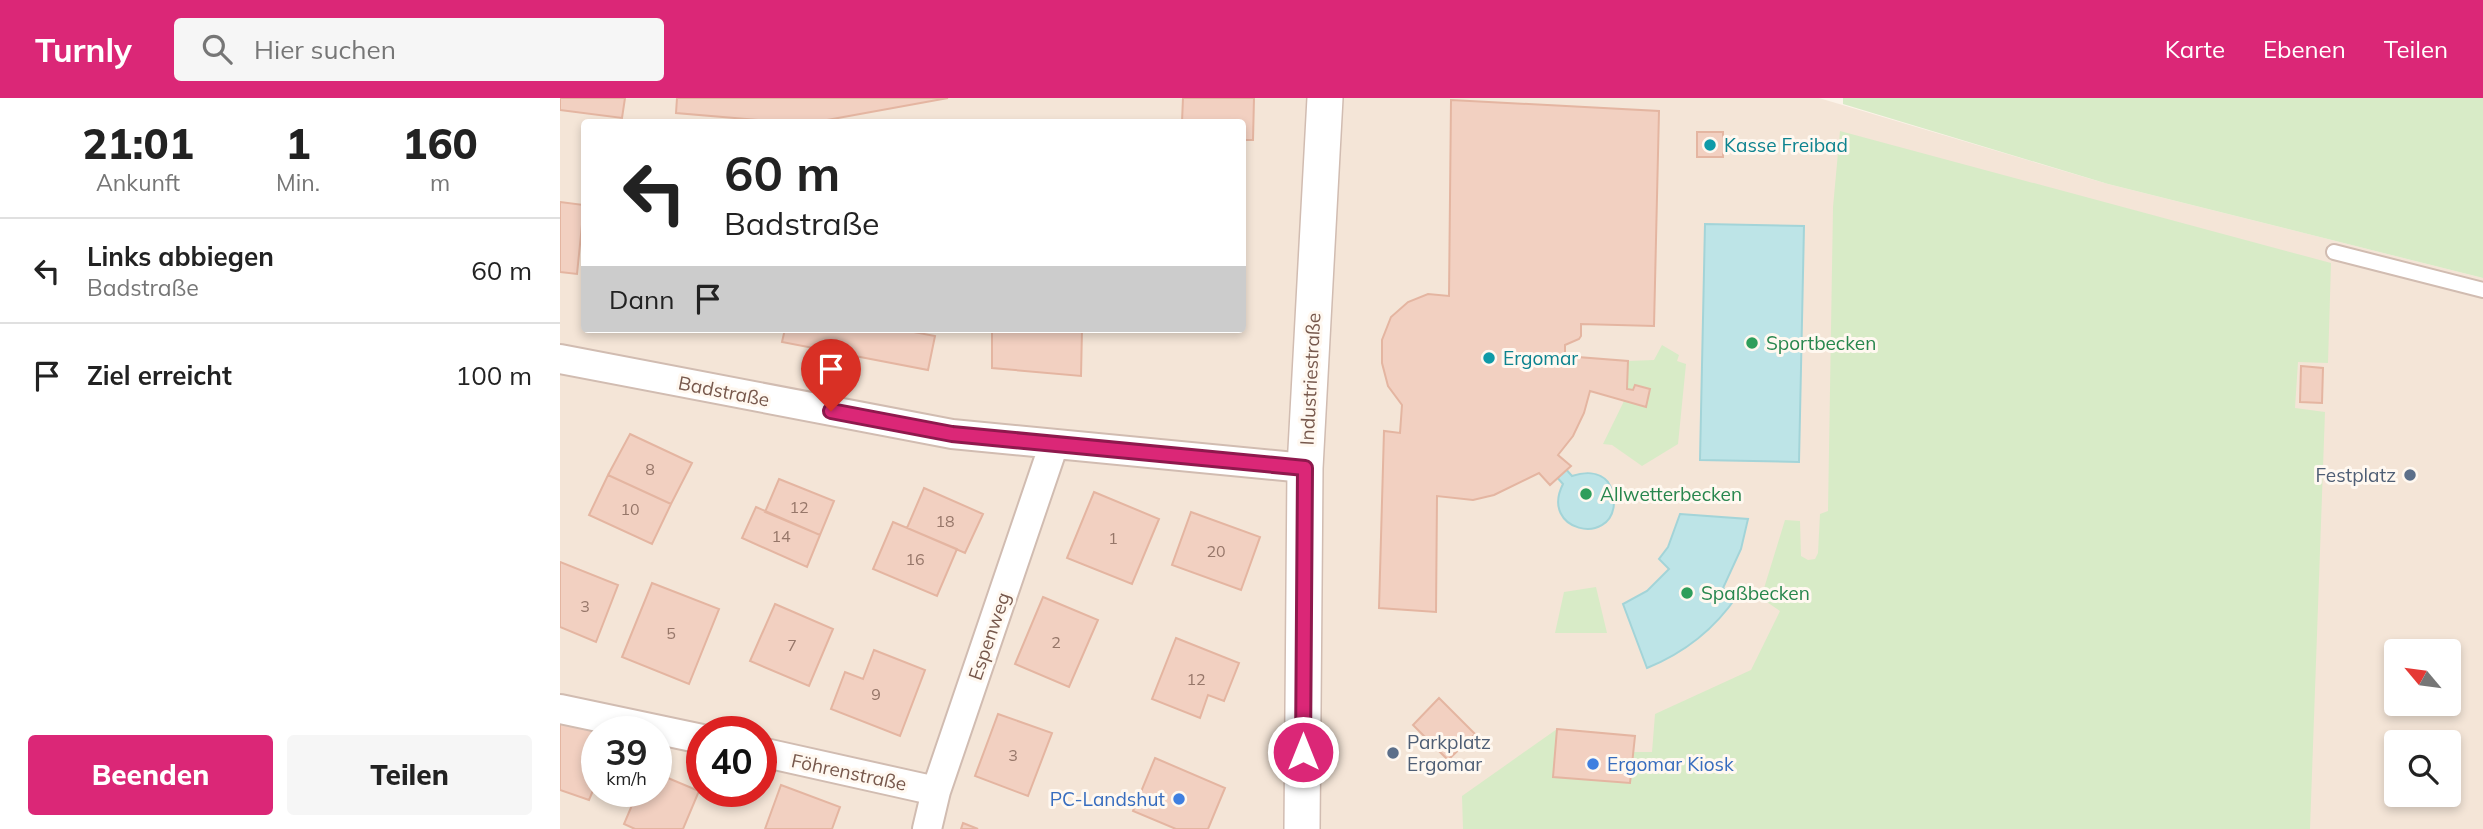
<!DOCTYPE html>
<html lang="de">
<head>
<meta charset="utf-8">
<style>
	:root { --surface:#fff; --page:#f6f6f6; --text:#222; --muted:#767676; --line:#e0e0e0; --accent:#db2777 }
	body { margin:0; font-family:Mulish,sans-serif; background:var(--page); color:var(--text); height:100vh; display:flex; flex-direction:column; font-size:26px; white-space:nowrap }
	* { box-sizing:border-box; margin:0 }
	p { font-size:23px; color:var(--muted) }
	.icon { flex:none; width:38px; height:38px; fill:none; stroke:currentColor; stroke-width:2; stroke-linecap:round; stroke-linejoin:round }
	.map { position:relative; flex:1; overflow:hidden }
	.side { display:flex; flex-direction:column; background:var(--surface); width:560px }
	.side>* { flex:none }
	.guide { position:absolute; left:21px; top:21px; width:665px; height:214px; border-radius:7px; box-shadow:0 4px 10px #0003; background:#fff; color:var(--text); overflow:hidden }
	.needle { width:46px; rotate:299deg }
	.controls { position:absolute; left:1824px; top:541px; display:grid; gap:14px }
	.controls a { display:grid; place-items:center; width:77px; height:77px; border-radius:7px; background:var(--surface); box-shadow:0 4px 10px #0003; font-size:35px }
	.speed { position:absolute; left:21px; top:618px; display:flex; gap:14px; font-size:35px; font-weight:700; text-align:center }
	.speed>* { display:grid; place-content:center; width:91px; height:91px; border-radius:50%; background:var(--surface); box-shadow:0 4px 10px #0003; line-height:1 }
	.speed small { font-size:18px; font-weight:400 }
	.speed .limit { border:10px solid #d22; background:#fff; color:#111 }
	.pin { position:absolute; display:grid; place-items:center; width:60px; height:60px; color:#fff; margin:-72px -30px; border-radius:50% 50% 50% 0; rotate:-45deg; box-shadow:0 0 7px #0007 }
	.pin .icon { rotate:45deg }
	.me { position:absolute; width:77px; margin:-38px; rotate:0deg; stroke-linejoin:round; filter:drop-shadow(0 0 5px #0008) }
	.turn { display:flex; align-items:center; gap:24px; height:147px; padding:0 28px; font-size:32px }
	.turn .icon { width:91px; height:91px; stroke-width:2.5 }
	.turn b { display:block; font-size:49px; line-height:60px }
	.then { display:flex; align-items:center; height:66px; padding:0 28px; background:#0003; gap:14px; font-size:26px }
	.eta { display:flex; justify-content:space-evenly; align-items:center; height:119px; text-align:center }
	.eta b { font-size:42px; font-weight:800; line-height:49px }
	.button { display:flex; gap:14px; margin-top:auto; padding:14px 28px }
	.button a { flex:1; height:80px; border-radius:7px; background:var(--accent); color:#fff; font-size:28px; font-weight:800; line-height:80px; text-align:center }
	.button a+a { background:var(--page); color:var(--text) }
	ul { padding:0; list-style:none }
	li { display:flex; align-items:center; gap:21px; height:105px; padding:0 28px; border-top:2px solid var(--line) }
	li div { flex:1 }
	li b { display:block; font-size:26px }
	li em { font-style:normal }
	header { display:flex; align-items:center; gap:42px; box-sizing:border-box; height:98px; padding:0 35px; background:var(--accent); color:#fff }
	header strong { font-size:33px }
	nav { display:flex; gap:38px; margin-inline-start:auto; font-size:24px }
	.search { width:490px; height:63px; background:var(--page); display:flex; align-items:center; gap:18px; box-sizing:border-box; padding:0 24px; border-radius:7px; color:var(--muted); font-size:26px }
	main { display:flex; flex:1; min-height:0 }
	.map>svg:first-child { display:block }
</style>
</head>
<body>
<header>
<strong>Turnly</strong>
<div class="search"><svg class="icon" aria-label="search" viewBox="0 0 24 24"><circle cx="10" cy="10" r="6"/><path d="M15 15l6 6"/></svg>Hier suchen</div>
<nav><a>Karte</a><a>Ebenen</a><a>Teilen</a></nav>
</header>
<main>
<section class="side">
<div class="eta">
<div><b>21:01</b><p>Ankunft</p></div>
<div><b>1</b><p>Min.</p></div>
<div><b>160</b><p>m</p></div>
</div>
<ul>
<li><svg class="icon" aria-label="left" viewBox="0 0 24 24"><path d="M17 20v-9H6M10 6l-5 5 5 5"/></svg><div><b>Links abbiegen</b><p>Badstraße</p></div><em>60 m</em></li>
<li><svg class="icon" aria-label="arrive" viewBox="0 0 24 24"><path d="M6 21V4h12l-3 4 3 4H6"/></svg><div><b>Ziel erreicht</b></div><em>100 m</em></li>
</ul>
<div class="button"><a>Beenden</a><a>Teilen</a></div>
</section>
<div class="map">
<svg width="1923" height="731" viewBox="0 0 1923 731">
	<rect width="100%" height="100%" fill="#fcf3e9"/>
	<path fill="#f4e5d7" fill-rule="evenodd" d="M0,0H1259L1548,86L1923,180V731H0ZM24,24H682V231H24ZM1836,553H1888V606H1836ZM37,634H96V693H37ZM142,634H201V693H142ZM1836,644H1888V696H1836Z"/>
	<path fill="#d8ebc7" d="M1283,0H1923V180L1548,86L1283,6Z
		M1280,33L1771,165L1768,265L1738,264L1735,310L1765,314L1750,731H903L902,698L997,631L993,678L1070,685L1073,654H1092L1095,616L1191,572L1220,513L1201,500L1225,422L1240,423L1241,458L1248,462L1255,461L1258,455L1260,416L1268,413L1273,109Z
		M1102,247L1119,257L1117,263L1126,266L1118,346L1082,368L1052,347L1043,346L1064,303L1086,309L1090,291L1075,287L1073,292L1067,291L1068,263L1094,262Z
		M1036,489L1047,535H995L1004,494Z"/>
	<path fill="#bde4e7" stroke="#a3d4d8" stroke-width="2" d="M1145,126L1244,128L1239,364L1140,362Z
		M995,359L1012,378C1024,374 1039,373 1048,384C1052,390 1054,398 1054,405C1052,449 979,433 1003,386L986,367Z
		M1120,416L1188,421L1181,451L1163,490L1177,498C1154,532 1124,555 1087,570L1063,506L1087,493L1109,471L1099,461L1108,449Z"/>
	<path fill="#f2d0c1" stroke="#e4b5a1" stroke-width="2" d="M0,0H65L62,20L0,12Z
		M117,0H388L256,24H221L116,15Z
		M623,0H694L693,42H682V24H622Z
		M891,2L1099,13L1094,228L1021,226V238L1019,241L1005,247V258L1068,263L1067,291L1073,292L1075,287L1090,291L1086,309L1030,293L1024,315L1013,338L998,357L1011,368L990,387L979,375L934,397L913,402L877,398L876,514L819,510L824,333L840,335L842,307L828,288L822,265V242L831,219L848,204L868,196L889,198Z
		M1137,34H1163V59H1137Z
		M1137,34H1163V59H1137Z
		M0,104L24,107L17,176L0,174Z
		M225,231H338L375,238L368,272L222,244Z
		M432,231H522L521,278L432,270Z
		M1741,268L1763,270L1762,305L1740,304Z
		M70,336L132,365L111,406L48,377Z
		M48,377L111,406L92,446L29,417Z
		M219,381L274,403L260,437L205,414Z
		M364,390L423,416L405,455L347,430Z
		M534,394L599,421L572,486L507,460Z
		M196,409L260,437L247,469L182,440Z
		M631,414L700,439L681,492L612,467Z
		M333,424L397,451L377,498L313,471Z
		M0,464L58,487L36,544L0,529Z
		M92,485L159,511L129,586L62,559Z
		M483,499L538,522L509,589L455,566Z
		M215,506L273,531L249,588L190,563Z
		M616,540L679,565L664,603L648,597L640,620L592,601Z
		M314,552L365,572L340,638L271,611L285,574L303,581Z
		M879,600L915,636L888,662L853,627Z
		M438,616L492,635L468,698L415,678Z
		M0,620L38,634L37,683L29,702L0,692Z
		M997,631L1075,638L1070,685L993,679Z
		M595,660L665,690L648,731H616L573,713Z
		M96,675L139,693L123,731H75L64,726L78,693H96Z
		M221,687L280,709L272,731H205Z
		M403,725L418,731H401Z"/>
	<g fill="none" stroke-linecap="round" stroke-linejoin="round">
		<defs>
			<path id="service" d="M1774,154L1923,192"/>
			<path id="minor" d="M0,261L392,336L745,370
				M0,611L142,641
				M201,654L376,693
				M367,731L376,693L494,346"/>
			<path id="tertiary" d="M742,731L745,370L765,0"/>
		</defs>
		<use href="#service" stroke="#d1bcb1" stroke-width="18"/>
		<use href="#minor" stroke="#d1bcb1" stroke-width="32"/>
		<use href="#tertiary" stroke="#d1bcb1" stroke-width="38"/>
		<use href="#service" stroke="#fff" stroke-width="14"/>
		<use href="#minor" stroke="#fff" stroke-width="28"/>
		<use href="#tertiary" stroke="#fff" stroke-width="35"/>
	</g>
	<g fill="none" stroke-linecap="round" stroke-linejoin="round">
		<defs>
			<path id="route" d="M271,313L392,336L745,370L743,654"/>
		</defs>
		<use href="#route" stroke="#8e194d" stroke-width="18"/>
		<use href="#route" stroke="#db2777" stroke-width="12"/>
	</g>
	<g fill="#0f9aa8" stroke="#fff8f0" stroke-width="2.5">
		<circle cx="1150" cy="47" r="7"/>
		<circle cx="929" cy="260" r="7"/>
	</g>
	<g fill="#2e9e5b" stroke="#fff8f0" stroke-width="2.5">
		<circle cx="1192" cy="245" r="7"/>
		<circle cx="1026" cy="396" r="7"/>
		<circle cx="1127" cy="495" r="7"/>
	</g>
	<g fill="#5c6f8a" stroke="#fff8f0" stroke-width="2.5">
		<circle cx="1850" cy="377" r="7"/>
		<circle cx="833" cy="655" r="7"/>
	</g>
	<g fill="#3f7fe0" stroke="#fff8f0" stroke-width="2.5">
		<circle cx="1033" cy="666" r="7"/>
		<circle cx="619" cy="701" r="7"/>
	</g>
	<g text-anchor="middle" stroke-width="6" stroke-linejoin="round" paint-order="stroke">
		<g font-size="16" fill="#967669">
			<text x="90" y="377">8</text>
			<text x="239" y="415">12</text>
			<text x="70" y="417">10</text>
			<text x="385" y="429">18</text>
			<text x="221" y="444">14</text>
			<text x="553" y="446">1</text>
			<text x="656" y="459">20</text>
			<text x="355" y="467">16</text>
			<text x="25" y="514">3</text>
			<text x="111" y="541">5</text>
			<text x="496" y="550">2</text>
			<text x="232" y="553">7</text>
			<text x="636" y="587">12</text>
			<text x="316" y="602">9</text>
			<text x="453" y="663">3</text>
		</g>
		<g font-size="19" fill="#0d838f" stroke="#fff8f0" text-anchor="start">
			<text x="1164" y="54">Kasse Freibad</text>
			<text x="943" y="267">Ergomar</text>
		</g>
		<g font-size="19" fill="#27864d" stroke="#fff8f0" text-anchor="start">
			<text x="1206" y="252">Sportbecken</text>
			<text x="1040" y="403">Allwetterbecken</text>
			<text x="1141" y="502">Spaßbecken</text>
		</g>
		<g font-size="19" fill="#77584c" stroke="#fff8f0">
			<text transform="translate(750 281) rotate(-87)" y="7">Industriestraße</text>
			<text transform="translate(164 293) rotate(11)" y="7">Badstraße</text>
			<text transform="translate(429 538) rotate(-71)" y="7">Espenweg</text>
			<text transform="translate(289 674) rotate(12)" y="7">Föhrenstraße</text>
		</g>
		<g font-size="19" fill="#4e5e75" stroke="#fff8f0" text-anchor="end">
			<text x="1836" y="384">Festplatz</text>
			<text x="847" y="651" text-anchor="start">Parkplatz<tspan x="847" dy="22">Ergomar</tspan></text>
		</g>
		<g font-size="19" fill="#366cbe" stroke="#fff8f0" text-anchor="start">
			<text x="1047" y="673">Ergomar Kiosk</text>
			<text x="605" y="708" text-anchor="end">PC-Landshut</text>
		</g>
	</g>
</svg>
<div class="controls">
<a><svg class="needle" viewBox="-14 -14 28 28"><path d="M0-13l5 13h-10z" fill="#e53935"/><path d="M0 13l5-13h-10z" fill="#767676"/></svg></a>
<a><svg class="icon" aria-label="search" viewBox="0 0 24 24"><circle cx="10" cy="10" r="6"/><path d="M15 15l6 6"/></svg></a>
</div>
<div class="speed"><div>39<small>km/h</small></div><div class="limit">40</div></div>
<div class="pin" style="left:271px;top:313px;background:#d93025"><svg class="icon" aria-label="arrive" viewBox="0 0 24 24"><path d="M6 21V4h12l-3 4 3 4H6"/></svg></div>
<svg class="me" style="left:743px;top:654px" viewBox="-20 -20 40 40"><circle r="17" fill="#db2777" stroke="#fff" stroke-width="3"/><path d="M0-11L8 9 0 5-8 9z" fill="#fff"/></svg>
<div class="guide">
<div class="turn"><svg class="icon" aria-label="left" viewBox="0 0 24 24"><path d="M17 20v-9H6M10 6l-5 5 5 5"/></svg><div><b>60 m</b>Badstraße</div></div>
<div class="then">Dann<svg class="icon" aria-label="arrive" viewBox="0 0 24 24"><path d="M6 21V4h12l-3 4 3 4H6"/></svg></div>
</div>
</div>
</main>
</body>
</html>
